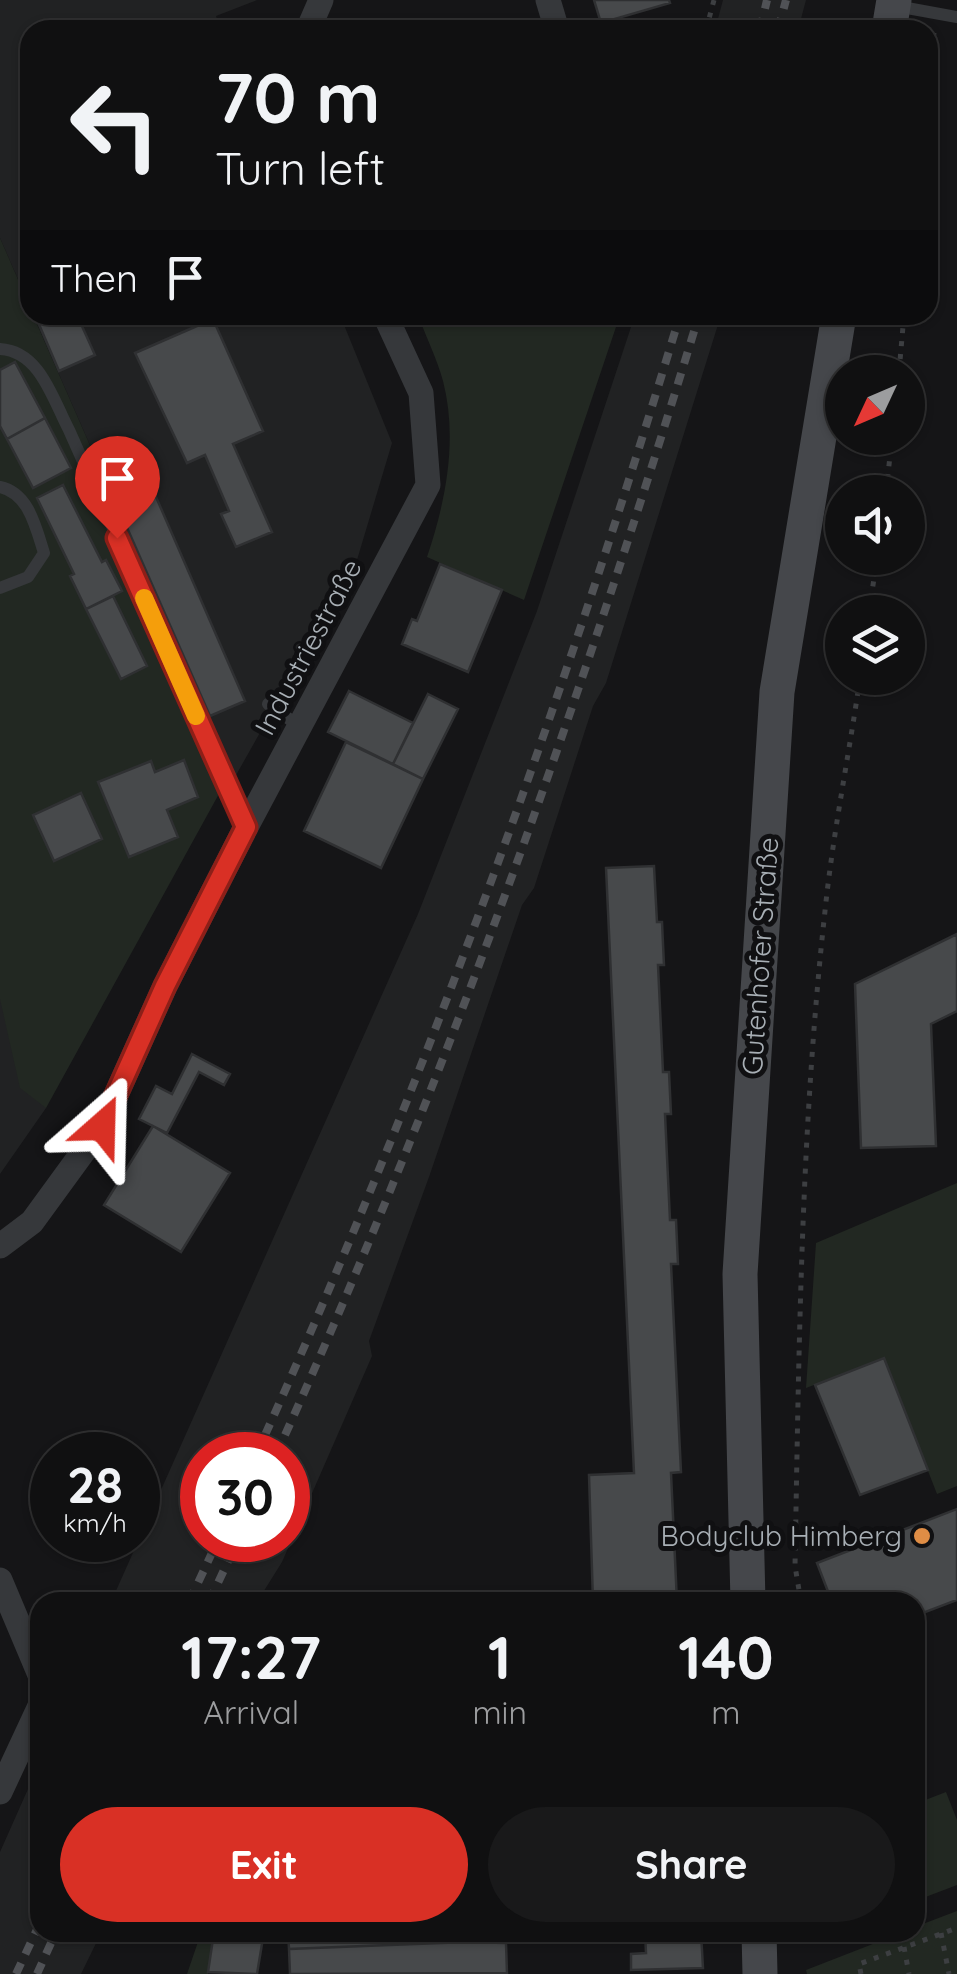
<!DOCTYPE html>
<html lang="en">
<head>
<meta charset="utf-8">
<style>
	:root { --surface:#101011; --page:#19191a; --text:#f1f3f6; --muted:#9c9d9f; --line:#303031; --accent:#d93025 }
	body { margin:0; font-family:Quicksand,sans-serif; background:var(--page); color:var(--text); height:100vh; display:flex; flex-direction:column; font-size:38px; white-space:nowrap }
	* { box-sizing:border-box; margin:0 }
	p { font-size:32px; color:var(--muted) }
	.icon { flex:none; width:55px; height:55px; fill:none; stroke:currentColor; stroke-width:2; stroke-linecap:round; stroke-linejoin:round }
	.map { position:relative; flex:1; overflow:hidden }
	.side { position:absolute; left:30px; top:1592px; width:895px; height:350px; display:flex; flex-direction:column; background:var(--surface); border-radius:30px; box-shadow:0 2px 8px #0004,0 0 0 2px var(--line) }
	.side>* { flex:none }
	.hud { position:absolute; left:20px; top:20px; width:918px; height:305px; border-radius:30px; box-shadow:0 2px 8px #0004,0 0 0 2px var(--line); background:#101011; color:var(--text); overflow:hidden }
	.needle { width:65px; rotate:226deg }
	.buttons { position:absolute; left:825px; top:355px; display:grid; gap:20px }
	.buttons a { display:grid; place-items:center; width:100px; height:100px; border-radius:50%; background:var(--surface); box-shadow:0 2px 8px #0004,0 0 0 2px var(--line); font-size:50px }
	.speed { position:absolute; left:30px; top:1432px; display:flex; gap:20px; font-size:50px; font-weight:700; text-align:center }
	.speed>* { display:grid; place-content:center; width:130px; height:130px; border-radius:50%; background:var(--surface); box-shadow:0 2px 8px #0004,0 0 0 2px var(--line); line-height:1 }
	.speed small { font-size:25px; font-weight:400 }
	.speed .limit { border:15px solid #d22; background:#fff; color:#111 }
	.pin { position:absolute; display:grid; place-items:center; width:85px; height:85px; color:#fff; margin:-102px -42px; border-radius:50% 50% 50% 0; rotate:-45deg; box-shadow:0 0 10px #0007 }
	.pin .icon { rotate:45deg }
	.me { position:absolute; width:110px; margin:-55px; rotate:25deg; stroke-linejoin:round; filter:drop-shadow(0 0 8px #0008) }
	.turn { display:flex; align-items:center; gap:35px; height:210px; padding:0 30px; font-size:45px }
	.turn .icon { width:130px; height:130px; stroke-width:2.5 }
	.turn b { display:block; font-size:70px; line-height:85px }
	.then { display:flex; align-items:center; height:95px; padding:0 30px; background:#0003; gap:20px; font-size:38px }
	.eta { display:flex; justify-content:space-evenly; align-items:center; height:170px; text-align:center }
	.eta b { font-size:60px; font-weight:700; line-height:70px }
	.button { display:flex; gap:20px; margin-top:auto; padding:20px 30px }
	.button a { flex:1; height:115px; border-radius:60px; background:var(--accent); color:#fff; font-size:40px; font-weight:700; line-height:115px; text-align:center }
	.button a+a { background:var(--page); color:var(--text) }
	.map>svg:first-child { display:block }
</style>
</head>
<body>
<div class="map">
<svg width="957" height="1974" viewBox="0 0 957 1974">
	<rect width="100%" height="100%" fill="#151517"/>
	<path fill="#212223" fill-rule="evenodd" d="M0,0H257L216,16L221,30H30V307L0,238Z
		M723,0H806L798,30H715Z
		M33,315H340L392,443L357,560L235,777Z
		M635,315H721L606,683L593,706L534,888L522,905L429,1177L369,1341L372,1356L282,1562L257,1602H111L418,914L537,611ZM202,1455H288V1540H202Z
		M0,908L46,1108L0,1174Z
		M40,1762V1932L101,1933L81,1974H0V1852Z"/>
	<path fill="#222822" d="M0,238L30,307V315H33L235,777L220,792L46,1108L20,1088L0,999Z
		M418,315H615L617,324L524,600L427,557C446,501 458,439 443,381C437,359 426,337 418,315Z
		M957,1183V1486L937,1494L884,1358L806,1388L816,1243Z
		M946,1792L957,1820V1885L915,1901V1804Z
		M957,1911V1974H807L806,1970L901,1933L915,1932V1927Z
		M201,1933H214L208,1974H187Z"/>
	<path fill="#47494b" stroke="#2f3032" stroke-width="2.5" d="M594,0H669L670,3L601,23Z
		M35,315H77L95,355L59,371Z
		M213,319L263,431L233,444L272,532L236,547L221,514L229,511L205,455L187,463L135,353Z
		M15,362L45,418L7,439L0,426V370Z
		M45,418L71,468L33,488L7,439Z
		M146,474L245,701L210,716L110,489Z
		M63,485L102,562L106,560L122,591L86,609L70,576L74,574L37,498Z
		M440,564L502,590L468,672L402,644L412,619L417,621Z
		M113,596L147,666L121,679L86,609Z
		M349,691L413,723L393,764L328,732Z
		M428,694L458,709L423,779L393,764Z
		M346,742L423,779L381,868L304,831Z
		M184,760L198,797L167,810L178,837L129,857L98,782L151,761L155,772Z
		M81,793L102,839L54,861L33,815Z
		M654,866L657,922H662L664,965H658L663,1072H669L671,1114H665L670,1220H676L678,1264H671L681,1472L671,1473L677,1602H593L589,1475L634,1473L606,868Z
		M957,934V1011L931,1024L936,1146L861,1148L855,984Z
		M192,1054L230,1074L224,1085L199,1072L167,1133L139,1119L156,1086L172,1094Z
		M153,1126L230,1173L181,1252L104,1205Z
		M884,1358L928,1470L860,1495L815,1385Z
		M957,1509V1600L915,1616V1602H832L817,1563Z
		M214,1932H264L257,1974L208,1972Z
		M288,1932H464L465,1942L289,1949Z
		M645,1932H701L703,1968L631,1970V1954L646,1953Z
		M465,1942L506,1943L507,1973L290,1974L289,1949Z"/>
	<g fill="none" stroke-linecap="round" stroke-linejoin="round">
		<path stroke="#3d3f42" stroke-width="5" stroke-dasharray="5 8" stroke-linecap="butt" d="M706,30L714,0
			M928,74L934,33
			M899,372L904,315
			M886,492L892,438
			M869,612L877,558
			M801,1602L795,1566C799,1347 801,1129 825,911C833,833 849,755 860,678
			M941,1933L949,1974
			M904,1947L909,1974
			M861,1974L859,1964L957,1928"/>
		<path stroke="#36383b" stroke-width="12" d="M896,6L957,17
			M244,30L259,25L282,30
			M0,349C40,351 53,400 69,430L246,827
			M0,487C29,493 36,528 44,553L28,577L0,588
			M268,704L299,726"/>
		<path stroke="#36383b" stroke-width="25" d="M548,0L557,30
			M308,30L321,0
			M0,1246L32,1222L102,1126L165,986L246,827L428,485L421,393L385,315
			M0,1580L40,1675
			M0,1792L40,1706"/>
		<path stroke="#45474b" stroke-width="35" d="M889,30L894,0
			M748,1602L740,1274L777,692L839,315
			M759,1932L760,1974"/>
		<path stroke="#505256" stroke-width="8" stroke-dasharray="12 10" stroke-linecap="butt" d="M760,30L767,0
			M778,30L786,0
			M256,1455C424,1085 563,704 680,315
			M276,1455C444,1085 581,703 699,315
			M189,1602L218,1540
			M209,1602L238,1540
			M16,1974L40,1923
			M37,1974L56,1932"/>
	</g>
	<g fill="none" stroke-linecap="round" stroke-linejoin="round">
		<defs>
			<path id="route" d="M102,1126L165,986L246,827L117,538"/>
		</defs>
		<use href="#route" stroke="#8d1f18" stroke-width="25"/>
		<use href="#route" stroke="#d93025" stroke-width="18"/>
		<path stroke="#f59e0b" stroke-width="18" d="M144,598L196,716"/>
	</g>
	<circle fill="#df8d45" stroke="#101012" stroke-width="4" cx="922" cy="1536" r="10"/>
	<g text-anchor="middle" stroke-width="10" stroke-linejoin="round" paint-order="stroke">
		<g font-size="28" fill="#a8afb5" stroke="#101012">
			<text transform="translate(308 647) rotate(-62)" y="10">Industriestraße</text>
			<text transform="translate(760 956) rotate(-86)" y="10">Gutenhofer Straße</text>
		</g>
		<g font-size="28" fill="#a8afb5" stroke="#101012" text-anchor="end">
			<text x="902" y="1546">Bodyclub Himberg</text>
		</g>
	</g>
</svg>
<div class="buttons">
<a><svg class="needle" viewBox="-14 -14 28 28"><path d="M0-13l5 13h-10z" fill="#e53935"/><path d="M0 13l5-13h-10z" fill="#9c9d9f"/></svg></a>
<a><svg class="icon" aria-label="sound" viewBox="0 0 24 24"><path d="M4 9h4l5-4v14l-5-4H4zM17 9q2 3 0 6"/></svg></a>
<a><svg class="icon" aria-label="layers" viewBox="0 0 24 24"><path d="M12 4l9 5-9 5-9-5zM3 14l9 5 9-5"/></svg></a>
</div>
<div class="speed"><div>28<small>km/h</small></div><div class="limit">30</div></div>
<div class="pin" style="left:117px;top:538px;background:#d93025"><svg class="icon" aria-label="arrive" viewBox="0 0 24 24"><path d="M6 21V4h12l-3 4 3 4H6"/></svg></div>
<svg class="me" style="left:102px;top:1126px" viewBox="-20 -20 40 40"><path d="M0-17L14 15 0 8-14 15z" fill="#d93025" stroke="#fff" stroke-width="4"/></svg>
<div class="hud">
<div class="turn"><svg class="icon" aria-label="left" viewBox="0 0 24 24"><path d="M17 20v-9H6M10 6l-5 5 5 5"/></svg><div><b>70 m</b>Turn left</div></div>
<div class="then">Then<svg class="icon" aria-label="arrive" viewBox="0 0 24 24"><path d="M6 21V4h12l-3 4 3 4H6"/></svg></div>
</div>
<section class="side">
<div class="eta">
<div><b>17:27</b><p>Arrival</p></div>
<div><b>1</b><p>min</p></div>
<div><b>140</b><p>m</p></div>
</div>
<div class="button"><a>Exit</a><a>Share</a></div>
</section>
</div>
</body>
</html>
